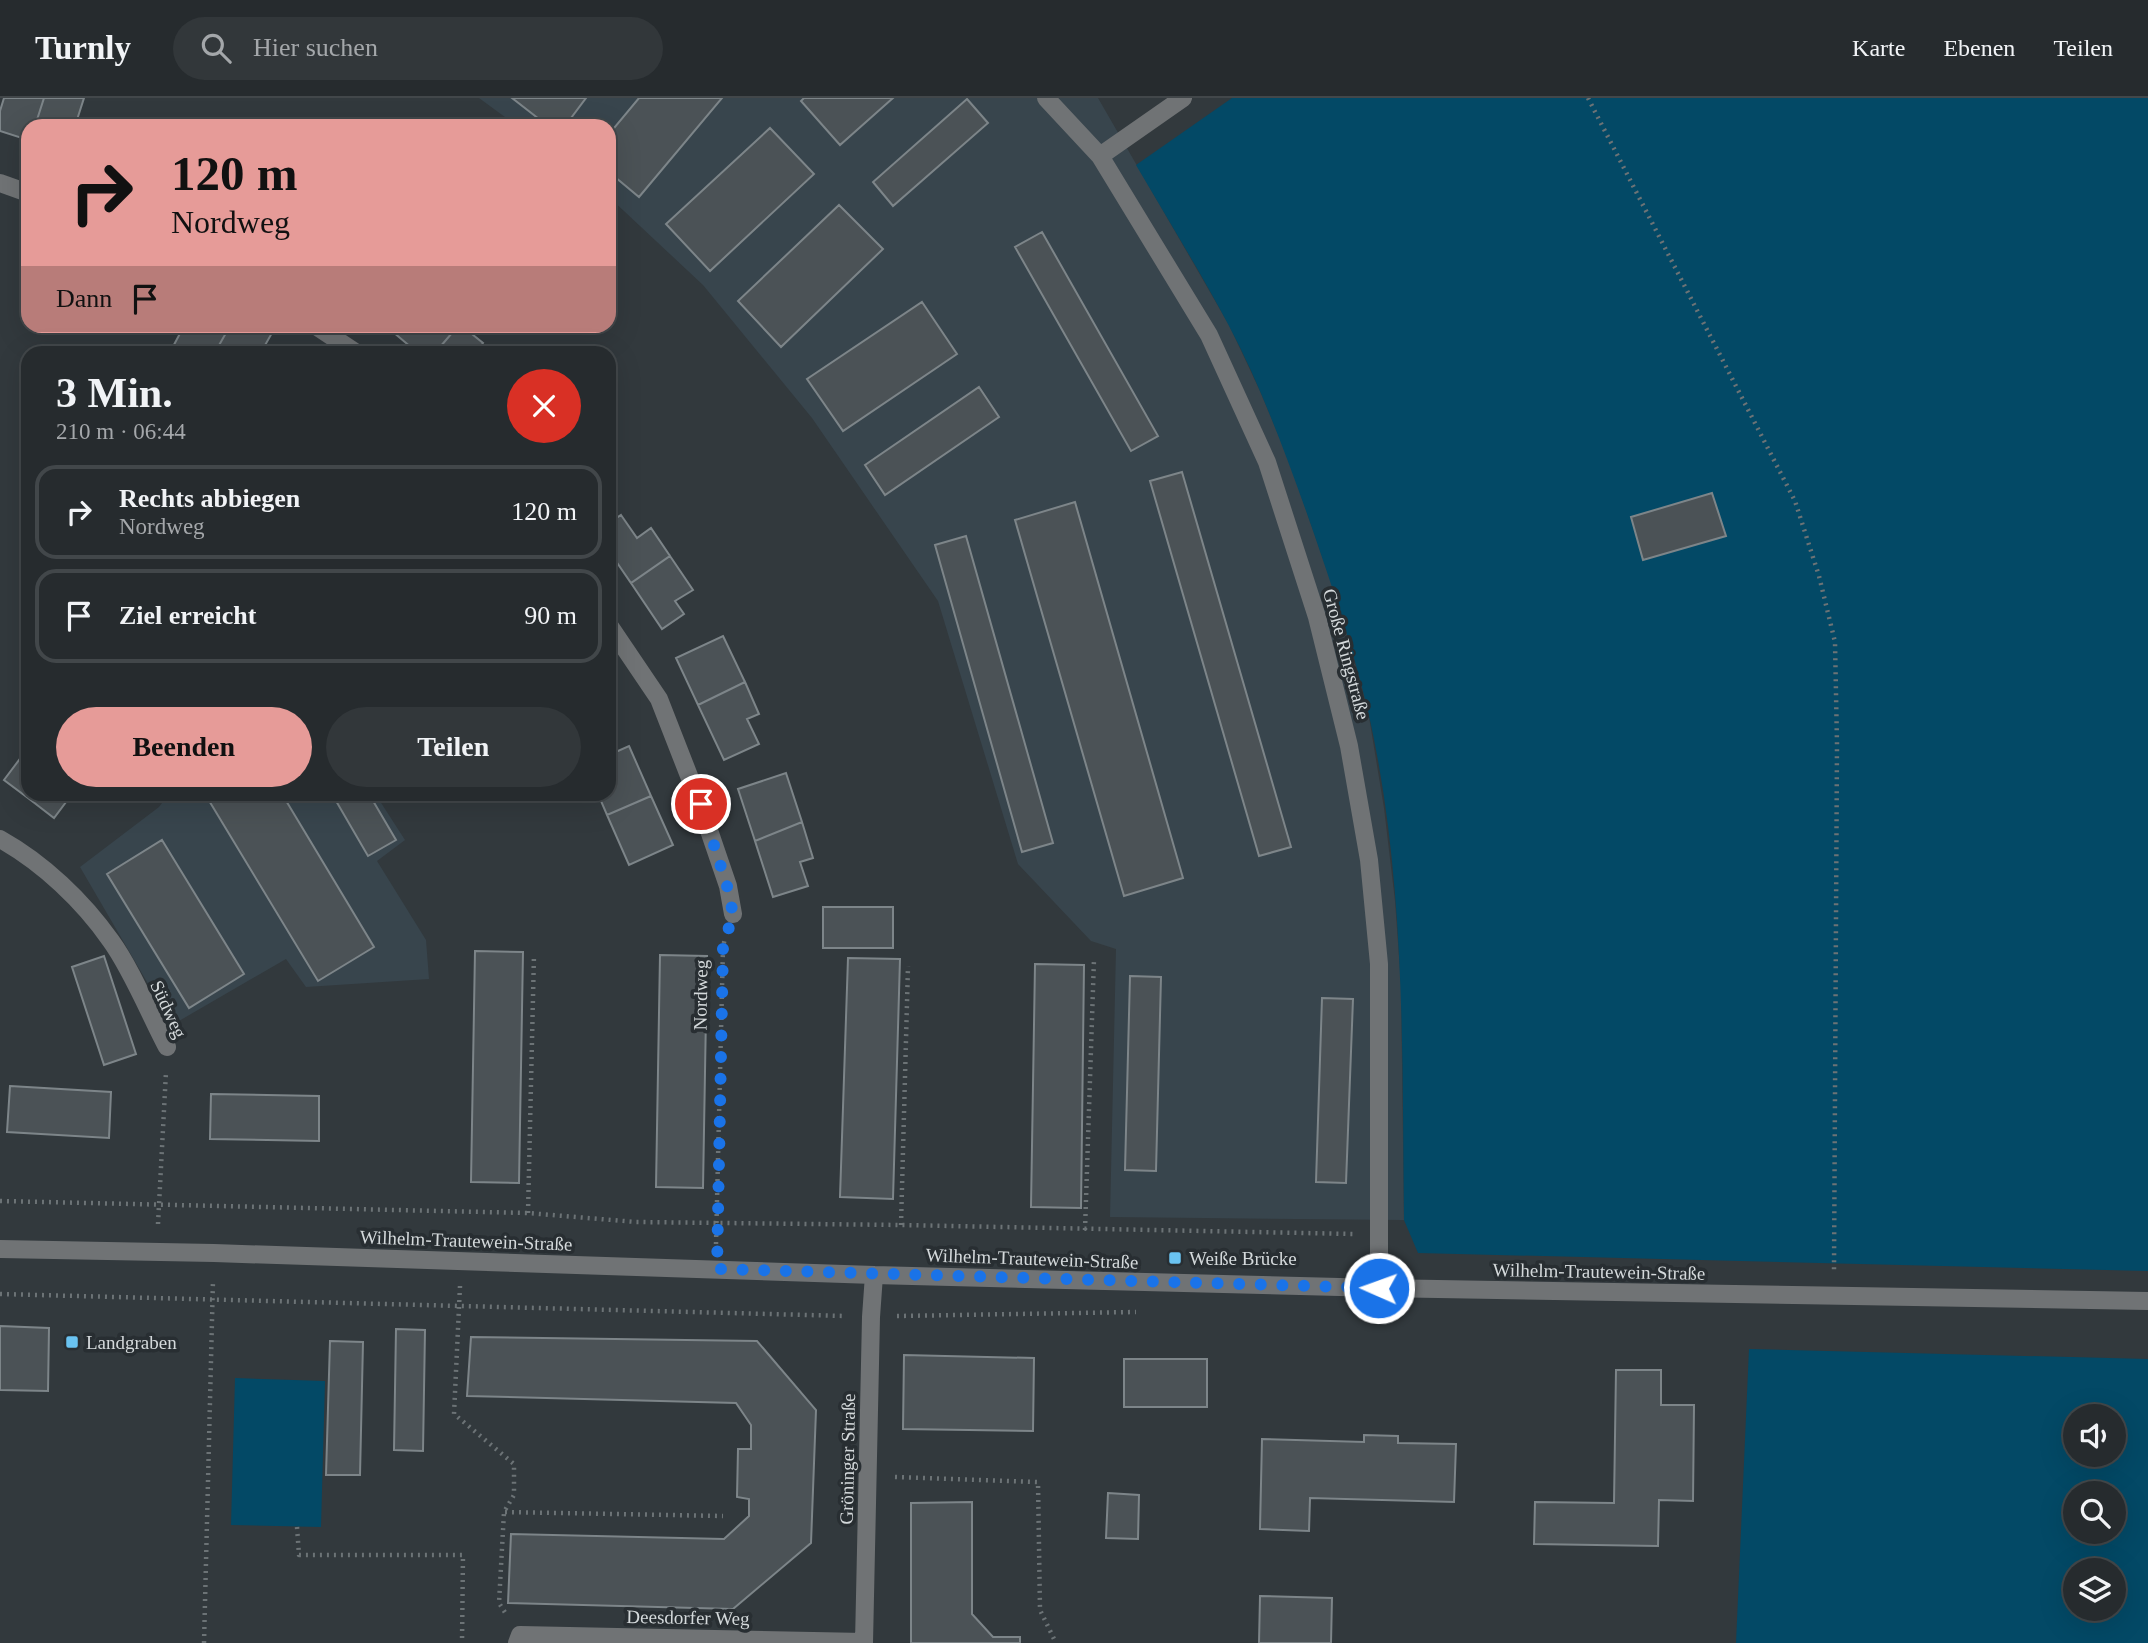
<!DOCTYPE html>
<html lang="de">
<head>
<meta charset="utf-8">
<style>
	:root { --surface:#262b2e; --page:#32373a; --text:#f1f3f6; --muted:#a4a7aa; --line:#42474a; --accent:#e69b98 }
	body { margin:0; font-family:"Times New Roman",serif; background:var(--page); color:var(--text); height:100vh; display:flex; flex-direction:column; font-size:26px; white-space:nowrap }
	* { box-sizing:border-box; margin:0 }
	p { font-size:23px; color:var(--muted) }
	.icon { flex:none; width:38px; height:38px; fill:none; stroke:currentColor; stroke-width:2; stroke-linecap:round; stroke-linejoin:round }
	.map { position:relative; flex:1; overflow:hidden }
	.sheet { position:absolute; left:21px; top:248px; width:595px; height:455px; display:flex; flex-direction:column; background:var(--surface); border-radius:21px; box-shadow:0 7px 28px #0002,0 0 0 2px var(--line) }
	.sheet>* { flex:none }
	.top-card { position:absolute; left:21px; top:21px; width:595px; height:214px; border-radius:21px; box-shadow:0 7px 28px #0002,0 0 0 2px var(--line); background:#e69b98; color:#111; overflow:hidden }
	.buttons { position:absolute; left:2063px; top:1306px; display:grid; gap:14px }
	.buttons a { display:grid; place-items:center; width:63px; height:63px; border-radius:50%; background:var(--surface); box-shadow:0 7px 28px #0002,0 0 0 2px var(--line); font-size:35px }
	.pin { position:absolute; display:grid; place-items:center; width:60px; height:60px; color:#fff; margin:-30px; border:4px solid #fff; border-radius:50%; box-shadow:0 2px 7px #0007 }
	.me { position:absolute; width:77px; margin:-38px; rotate:272deg; stroke-linejoin:round; filter:drop-shadow(0 0 5px #0008) }
	.turn { display:flex; align-items:center; gap:24px; height:147px; padding:0 35px; font-size:32px }
	.turn .icon { width:91px; height:91px; stroke-width:2.5 }
	.turn b { display:block; font-size:49px; line-height:60px }
	.then { display:flex; align-items:center; height:66px; padding:0 35px; background:#0003; gap:14px; font-size:26px }
	.round { display:grid; place-items:center; flex:none; width:74px; height:74px; border-radius:37px; background:var(--page) }
	.summary { display:flex; align-items:center; justify-content:space-between; height:119px; padding:0 35px }
	h1 { font-size:42px; font-weight:700; line-height:52px }
	.cta { display:flex; gap:14px; margin-top:auto; padding:14px 35px }
	.cta a { flex:1; height:80px; border-radius:42px; background:var(--accent); color:#111; font-size:28px; font-weight:700; line-height:80px; text-align:center }
	.cta a+a { background:var(--page); color:var(--text) }
	ul { padding:0; list-style:none }
	li { display:flex; align-items:center; gap:21px; height:94px; margin:0 14px 10px; padding:0 21px; border:4px solid var(--line); border-radius:21px }
	li div { flex:1 }
	li b { display:block; font-size:26px }
	li em { font-style:normal }
	header { display:flex; align-items:center; gap:42px; box-sizing:border-box; height:98px; padding:0 35px; background:var(--surface); border-bottom:2px solid var(--line) }
	header strong { font-size:33px }
	nav { display:flex; gap:38px; margin-inline-start:auto; font-size:24px }
	.search { width:490px; height:63px; background:var(--page); display:flex; align-items:center; gap:18px; box-sizing:border-box; padding:0 24px; border-radius:38px; color:var(--muted); font-size:26px }
	.map>svg:first-child { display:block }
</style>
</head>
<body>
<header>
<strong>Turnly</strong>
<div class="search"><svg class="icon" aria-label="search" viewBox="0 0 24 24"><circle cx="10" cy="10" r="6"/><path d="M15 15l6 6"/></svg>Hier suchen</div>
<nav><a>Karte</a><a>Ebenen</a><a>Teilen</a></nav>
</header>
<div class="map">
<svg width="2148" height="1545" viewBox="0 0 2148 1545">
	<rect width="100%" height="100%" fill="#32393d"/>
	<path fill="#38454d" d="M479,0H1098L1229,227L1260,293L1288,360L1336,498L1368,613L1384,710L1395,803L1401,887L1404,1122L1110,1119L1116,851L1091,843L1018,766L938,503L812,320L703,187L609,99V28H517Z
		M168,697H376L405,742L377,763L426,842L429,881L306,889L286,861L172,927L80,769L159,709Z"/>
	<path fill="#034966" fill-rule="evenodd" d="M1232,0H2148V1173L1418,1155L1404,1122C1402,952 1406,780 1368,613C1353,550 1332,488 1311,427C1287,359 1262,290 1228,226C1199,172 1167,120 1136,67Z
		M1749,1251L2148,1261V1545H1736ZM2076,1318H2114V1356H2076ZM2076,1395H2114V1433H2076ZM2076,1472H2114V1510H2076Z
		M235,1280L325,1283L321,1429L231,1427Z"/>
	<path fill="#4b5256" stroke="#7d8589" stroke-width="2" d="M4,0H44L35,28H28V42L0,33V13Z
		M44,0H84L75,28H35Z
		M512,0H586L565,28H548Z
		M639,0H722L639,99L609,74V36Z
		M804,0H893L840,47L801,3Z
		M967,1L988,25L893,108L873,84Z
		M770,30L814,76L710,173L666,126Z
		M839,107L883,151L781,249L738,203Z
		M1042,134L1158,338L1131,353L1015,149Z
		M922,204L957,256L843,333L807,281Z
		M184,228H230L214,256H169Z
		M230,228H259L272,235L260,256H214Z
		M386,228H458L434,256H419Z
		M458,228H462L483,245L475,256H434Z
		M979,289L999,319L885,397L865,367Z
		M1182,374L1291,749L1259,758L1150,383Z
		M1712,395L1726,438L1643,462L1631,419Z
		M1075,404L1183,780L1124,798L1015,422Z
		M621,417L637,440L651,430L670,458L631,485L609,453V425Z
		M966,438L1053,745L1022,754L935,447Z
		M670,458L693,492L675,503L684,516L662,531L631,485Z
		M723,538L745,584L698,607L676,560Z
		M745,584L759,616L747,621L759,646L724,662L698,607Z
		M629,648L651,698L607,717L598,696H609V657Z
		M28,650V696H30L28,700L4,682Z
		M786,675L802,724L755,743L738,691Z
		M30,696H72L54,720L28,700Z
		M205,696H282L374,849L318,883Z
		M332,696H369L396,742L368,758Z
		M651,698L673,747L629,767L607,717Z
		M802,724L813,760L800,764L808,788L773,799L755,743Z
		M162,742L244,876L189,910L107,776Z
		M823,809H893V850H823Z
		M475,853L523,854L519,1085L471,1084Z
		M660,857L707,858L703,1090L656,1089Z
		M104,858L136,956L104,967L72,869Z
		M848,860L900,861L893,1101L840,1099Z
		M1035,866L1084,867L1081,1110L1031,1109Z
		M1130,878L1161,879L1156,1073L1125,1072Z
		M1322,900L1353,901L1346,1085L1316,1084Z
		M10,988L111,994L109,1040L7,1034Z
		M211,996L319,998V1043L210,1041Z
		M0,1228L49,1230L48,1293L0,1292Z
		M396,1231L425,1232L423,1353L394,1352Z
		M471,1239L757,1243L816,1312L811,1445L733,1511L508,1505L511,1436L724,1441L749,1418V1401L737,1399L738,1351H751V1327L736,1305L467,1298Z
		M330,1243L363,1244L360,1377H326Z
		M904,1257L1034,1260L1033,1333L903,1331Z
		M1124,1261H1207V1309H1124Z
		M1616,1272H1661V1307H1694L1693,1403L1659,1402L1658,1448L1534,1446L1535,1404L1614,1405Z
		M1364,1337L1398,1338V1345L1456,1346L1454,1404L1310,1400L1309,1433L1260,1431L1262,1341L1364,1344Z
		M1108,1395L1139,1397L1138,1441L1106,1440Z
		M972,1404V1516L993,1539H1020V1545H911V1405Z
		M1260,1498L1332,1500L1331,1545H1259Z"/>
	<g fill="none" stroke-linecap="round" stroke-linejoin="round">
		<path stroke="#6c7376" stroke-width="4.5" stroke-dasharray="2 5" stroke-linecap="butt" d="M1588,0L1795,403L1819,478L1835,544L1837,646L1834,1172
			M0,1103L528,1115L636,1124L901,1127L1354,1136
			M528,1115L534,856
			M158,1126L166,974
			M901,1127L908,868
			M1085,1132L1094,861
			M716,1146L723,849L725,840
			M460,1188L454,1316L514,1366V1397L504,1414L499,1505L506,1516
			M0,1196L846,1218
			M897,1218L1136,1214
			M895,1379L1038,1384L1040,1512L1056,1545
			M505,1414L723,1418
			M297,1429L299,1457H463L462,1545
			M204,1545L213,1182"/>
		<path stroke="#707375" stroke-width="18" d="M1046,0L1100,58L1209,237L1267,364L1317,519L1349,648L1369,762L1379,866V1190
			M1100,58L1183,0
			M0,85L28,95
			M316,228L358,256
			M609,527L659,601L700,706L728,788L733,816
			M0,741C43,765 83,803 111,843C132,872 150,917 167,949
			M0,1151L214,1155L874,1177L1379,1190L2148,1203
			M517,1545L520,1537L864,1544
			M864,1545L871,1219L874,1177"/>
	</g>
	<g fill="none" stroke-linecap="round" stroke-linejoin="round">
		<path stroke="#1a73e8" stroke-width="12" stroke-dasharray="0 21.6" d="M701,706L727,788L733,816L723,849L717,1171L1379,1190"/>
	</g>
	<g fill="#6ac3f1" stroke="#282e32" stroke-width="2.5">
		<rect x="1168" y="1153" width="14" height="14" rx="3.5"/>
		<rect x="65" y="1237" width="14" height="14" rx="3.5"/>
	</g>
	<g text-anchor="middle" stroke-width="7" stroke-linejoin="round" paint-order="stroke">
		<g font-size="19" fill="#d4d9db" stroke="#282e32">
			<text transform="translate(1347 556) rotate(75)" y="7">Große Ringstraße</text>
			<text transform="translate(700 897) rotate(-89)" y="7">Nordweg</text>
			<text transform="translate(169 911) rotate(65)" y="7">Südweg</text>
			<text transform="translate(466 1142) rotate(2)" y="7">Wilhelm-Trautewein-Straße</text>
			<text transform="translate(1032 1160) rotate(2)" y="7">Wilhelm-Trautewein-Straße</text>
			<text transform="translate(1599 1173) rotate(1)" y="7">Wilhelm-Trautewein-Straße</text>
			<text transform="translate(847 1361) rotate(-89)" y="7">Gröninger Straße</text>
			<text transform="translate(688 1519) rotate(1)" y="7">Deesdorfer Weg</text>
		</g>
		<g font-size="19" fill="#d4d9db" stroke="#282e32" text-anchor="start">
			<text x="1189" y="1167">Weiße Brücke</text>
			<text x="86" y="1251">Landgraben</text>
		</g>
	</g>
</svg>
<div class="buttons">
<a><svg class="icon" aria-label="sound" viewBox="0 0 24 24"><path d="M4 9h4l5-4v14l-5-4H4zM17 9q2 3 0 6"/></svg></a>
<a><svg class="icon" aria-label="search" viewBox="0 0 24 24"><circle cx="10" cy="10" r="6"/><path d="M15 15l6 6"/></svg></a>
<a><svg class="icon" aria-label="layers" viewBox="0 0 24 24"><path d="M12 4l9 5-9 5-9-5zM3 14l9 5 9-5"/></svg></a>
</div>
<div class="pin" style="left:701px;top:706px;background:#d93025"><svg class="icon" aria-label="arrive" viewBox="0 0 24 24"><path d="M6 21V4h12l-3 4 3 4H6"/></svg></div>
<svg class="me" style="left:1379px;top:1190px" viewBox="-20 -20 40 40"><circle r="17" fill="#1a73e8" stroke="#fff" stroke-width="3"/><path d="M0-11L8 9 0 5-8 9z" fill="#fff"/></svg>
<div class="top-card">
<div class="turn"><svg class="icon" aria-label="right" viewBox="0 0 24 24"><path d="M7 20v-9h11M14 6l5 5-5 5"/></svg><div><b>120 m</b>Nordweg</div></div>
<div class="then">Dann<svg class="icon" aria-label="arrive" viewBox="0 0 24 24"><path d="M6 21V4h12l-3 4 3 4H6"/></svg></div>
</div>
<section class="sheet">
<div class="summary"><div><h1>3 Min.</h1><p>210 m · 06:44</p></div><a class="round" style="background:#d93025;color:#fff"><svg class="icon" aria-label="close" viewBox="0 0 24 24"><path d="M6 6l12 12M18 6L6 18"/></svg></a></div>
<ul>
<li><svg class="icon" aria-label="right" viewBox="0 0 24 24"><path d="M7 20v-9h11M14 6l5 5-5 5"/></svg><div><b>Rechts abbiegen</b><p>Nordweg</p></div><em>120 m</em></li>
<li><svg class="icon" aria-label="arrive" viewBox="0 0 24 24"><path d="M6 21V4h12l-3 4 3 4H6"/></svg><div><b>Ziel erreicht</b></div><em>90 m</em></li>
</ul>
<div class="cta"><a>Beenden</a><a>Teilen</a></div>
</section>
</div>
</body>
</html>
